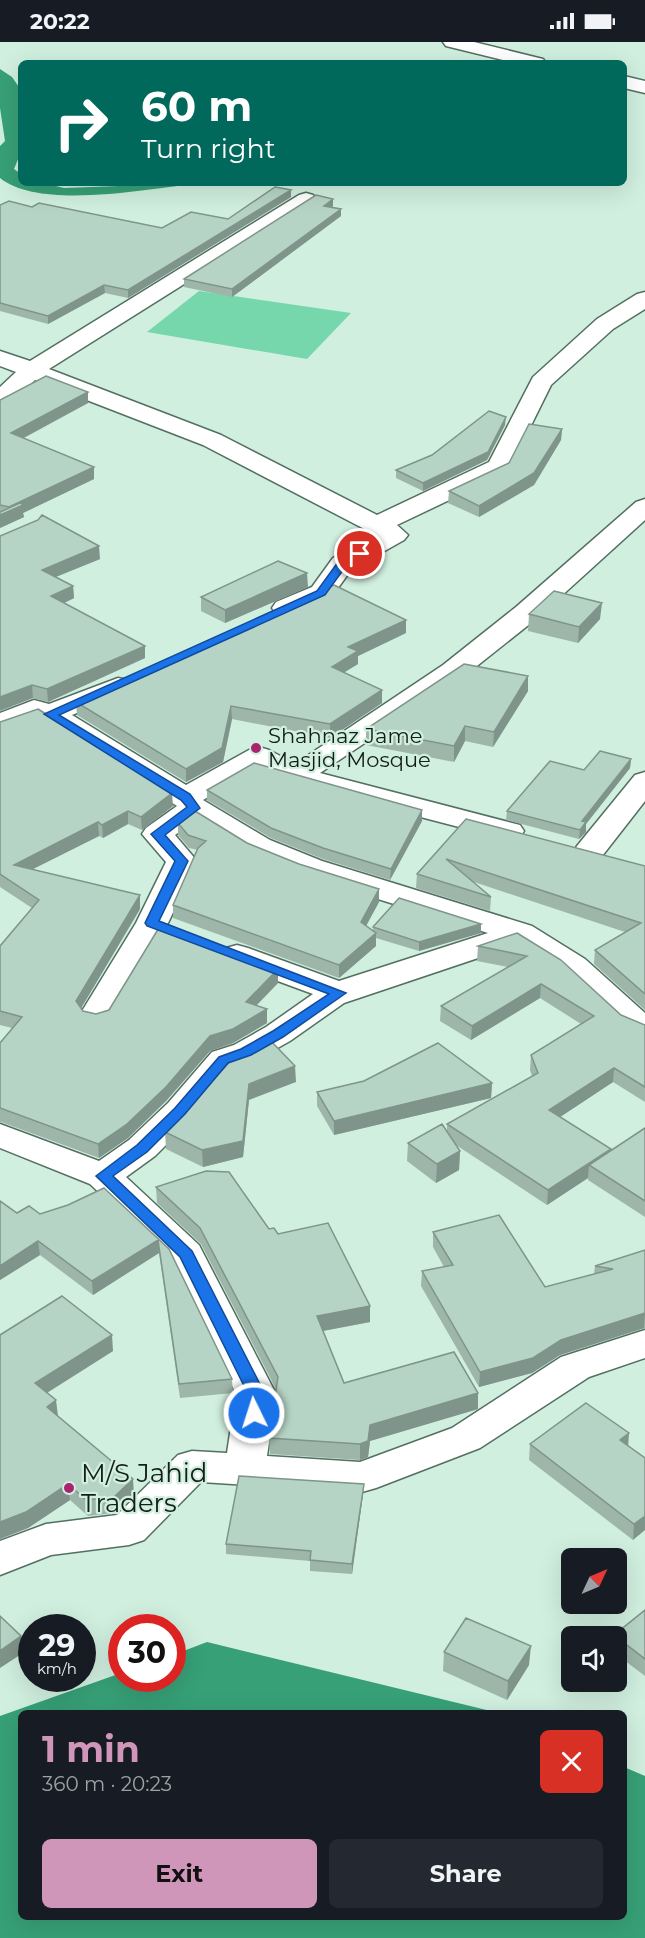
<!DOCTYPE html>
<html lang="en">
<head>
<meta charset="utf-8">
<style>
	:root { --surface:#171b24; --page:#242831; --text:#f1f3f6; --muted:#9ea1a6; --accent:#d096b9 }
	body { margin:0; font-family:Montserrat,sans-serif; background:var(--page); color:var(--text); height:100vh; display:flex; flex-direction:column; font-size:22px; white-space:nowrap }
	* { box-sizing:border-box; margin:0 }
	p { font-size:20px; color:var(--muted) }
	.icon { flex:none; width:33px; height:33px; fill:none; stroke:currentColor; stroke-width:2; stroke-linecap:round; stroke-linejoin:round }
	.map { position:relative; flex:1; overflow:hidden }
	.panel { position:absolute; left:18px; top:1668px; width:609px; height:210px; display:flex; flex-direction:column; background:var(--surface); border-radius:9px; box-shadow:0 6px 24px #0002 }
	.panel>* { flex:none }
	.hud { position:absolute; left:18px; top:18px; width:609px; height:126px; border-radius:9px; box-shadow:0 6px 24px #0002; background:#00695c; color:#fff; overflow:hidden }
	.needle { width:39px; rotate:46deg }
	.controls { position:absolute; left:561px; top:1506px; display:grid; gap:12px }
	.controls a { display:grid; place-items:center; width:66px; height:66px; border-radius:9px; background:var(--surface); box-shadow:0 6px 24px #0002; font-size:30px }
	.speed { position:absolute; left:18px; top:1572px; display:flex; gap:12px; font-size:30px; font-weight:700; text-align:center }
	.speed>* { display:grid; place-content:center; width:78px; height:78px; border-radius:50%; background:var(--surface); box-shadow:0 6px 24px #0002; line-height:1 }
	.speed small { font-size:15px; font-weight:400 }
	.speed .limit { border:9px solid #d22; background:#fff; color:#111 }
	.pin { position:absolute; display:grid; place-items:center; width:51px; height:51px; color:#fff; margin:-26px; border:3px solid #fff; border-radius:50%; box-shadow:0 2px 6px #0007 }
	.me { position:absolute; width:66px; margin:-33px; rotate:356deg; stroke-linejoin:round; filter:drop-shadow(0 0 4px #0008) }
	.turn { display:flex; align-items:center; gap:21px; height:126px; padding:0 24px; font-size:27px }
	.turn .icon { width:78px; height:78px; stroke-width:2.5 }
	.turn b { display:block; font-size:42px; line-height:51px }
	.round { display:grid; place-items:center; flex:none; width:63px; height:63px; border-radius:9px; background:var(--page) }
	.head { display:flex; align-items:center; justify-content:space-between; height:102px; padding:0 24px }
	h1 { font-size:36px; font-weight:700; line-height:45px; color:var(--accent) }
	.cta { display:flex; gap:12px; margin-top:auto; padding:12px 24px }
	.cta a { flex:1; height:69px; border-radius:9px; background:var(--accent); color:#111; font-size:24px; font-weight:700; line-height:69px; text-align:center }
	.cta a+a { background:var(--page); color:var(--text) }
	.status { display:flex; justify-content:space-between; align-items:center; height:42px; padding:0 30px; background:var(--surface); direction:ltr }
	.status svg { height:16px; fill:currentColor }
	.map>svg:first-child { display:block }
</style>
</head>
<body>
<div class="status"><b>20:22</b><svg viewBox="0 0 49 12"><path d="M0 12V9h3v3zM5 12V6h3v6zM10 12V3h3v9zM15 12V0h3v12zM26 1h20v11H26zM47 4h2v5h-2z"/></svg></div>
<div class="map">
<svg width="645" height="1896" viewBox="0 0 645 1896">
	<rect width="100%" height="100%" fill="#d0efdf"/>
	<path fill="#77d7ac" d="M199,249L351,271L307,317L147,290Z"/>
	<path fill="#37a077" d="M0,27L12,35L21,48V110L14,127L21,132V141H44L64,146L202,141C151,146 41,169 0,136V104L5,99L0,66Z
		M207,1600L499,1671H21V1875H624V1725L645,1734V1896H0V1674L121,1631L122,1636H172L173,1613Z"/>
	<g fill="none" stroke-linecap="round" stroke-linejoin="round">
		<defs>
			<path id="minor" d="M443,0H474L543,17L546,21H515L446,4Z
				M624,34L645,39V51L624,46Z
				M306,151L313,153L316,157L313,161L49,327L221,393L377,473L489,420L533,335L597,277L637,252L645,250V267L613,287L551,343L508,430L397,483L408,493L404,498L351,528L330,557L294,572L285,574L276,572L272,566L276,560L312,545L333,516L376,493L203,403L35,338L8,363L0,365V345L16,330L0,324V309L30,319L299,153Z
				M645,457V478L536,577L463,635L320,731L520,783L524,789L520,795L509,798L286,740L259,726L203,758L270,798L322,819L532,884L585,917L645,971V996C611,988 588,951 561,931C547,920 532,912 517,903L344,961L290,999L258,1017L236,1026L192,1077L155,1114L126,1135L199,1203L276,1352L267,1414L360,1420L452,1386L561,1315L645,1288V1316L589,1335L480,1406L376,1446L362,1450L201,1440L144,1498L129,1503L51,1513L0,1533V1499L46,1482L117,1473L178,1413L192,1409L227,1411L236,1352L171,1219L90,1142L0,1106V1082L99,1119L129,1098L168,1061L212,1010L234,1003L266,985L313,952L226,920L221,913L226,906L237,903L248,906L339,939L488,891L300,833L248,812L195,779L175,793L197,819L168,881L108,981L96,984L84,981L79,974L136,881L166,820L142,792L146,786L177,764L40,678L36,677L0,691V671L34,658L49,662L118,636L128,638L132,644L128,650L72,673L186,743L249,708L259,705L269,708L295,722L443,623L516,565L636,460Z
				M645,730V759L599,818L588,820L577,818L573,811L577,804L635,733Z"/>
		</defs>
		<use href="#minor" stroke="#536f61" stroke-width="3"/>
		<use href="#minor" fill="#fff" fill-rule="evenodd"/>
	</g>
	<path fill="#9db6a9" d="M291,148V155L128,256L105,251L48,282L0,269V163L32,165L162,186L228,177Z
		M333,164L332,165L341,167V174L232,255L184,245V237Z
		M0,358L88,361L24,396L94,425V437L23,471L24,475L0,486Z
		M505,383L487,418L423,449L396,436V428Z
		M562,387L561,398L534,443L479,475L448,461L449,449L509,421Z
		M0,494L100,517L56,535L73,544L74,556L64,561L145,616L48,660L33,656Z
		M308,545L225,581L201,569V555Z
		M529,572L600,577L578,601L528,589Z
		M406,591L358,614V622L344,630L382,648V661L330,696L232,677L223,720L186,740L77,673L76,660Z
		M528,634V649L493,705L465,699L454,720L366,703V687Z
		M0,680L173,764L142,788L128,782L103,796L99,794L33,827L140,867L81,966L83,969L96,972L278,941L256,964L267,967V981L233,1001L210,1009L166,1059L128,1096L99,1116L1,1080L0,1081V1001L12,986L0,983V904L32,866L0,845Z
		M631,717L630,726L586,782V790L579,797L506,778L507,769L584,728Z
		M207,748L422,768V779L390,838L323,817L271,796L207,758Z
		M466,777L645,824V968L594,922L595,908L625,890L474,840L491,855L490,869L416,846L417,832Z
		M178,781L247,801L379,860L366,884L373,888V885L481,891L419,909L376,896V904L339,936L173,876V863L198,808L189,806L178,793Z
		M517,891L621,973L645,983V1060L613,1040L560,1075L611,1109L645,1086V1175L588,1138V1136L547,1163L456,1103L460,1109L459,1128L436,1141L407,1119L408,1101L447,1089V1082L532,1034L530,1028L531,1013L581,982L540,956L471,998L440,979L441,964L508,925L477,919L478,904Z
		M296,1040L249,1058L243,1115L203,1125L166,1107L165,1090Z
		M492,1041L491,1056L334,1093L317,1064V1050Z
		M156,1145L269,1187L278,1192L370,1280L323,1289L344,1341L478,1351V1367L370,1399L368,1415L360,1418L270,1412L269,1396L276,1347L201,1202L157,1161Z
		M0,1159L17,1171L40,1172L68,1163L169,1207L232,1337L233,1351L180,1356L159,1211L93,1253L40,1213L0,1238Z
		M433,1190L545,1245L594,1232L595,1224L645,1208V1286L560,1313L532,1331L479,1345L421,1244L422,1229L444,1225L433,1205Z
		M0,1293L113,1309L47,1351L58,1374L134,1453L115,1471L88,1474L70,1458L28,1486L0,1497Z
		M530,1402L628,1404L645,1416L633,1498L529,1418Z
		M363,1452L352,1532L310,1529V1519L226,1512V1502Z
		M645,1568V1634L616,1612V1594H614V1593Z
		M444,1610L529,1623L507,1658L443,1629Z"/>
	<path fill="#7f948a" d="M291,148V155L128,256V248Z
		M333,157V164L324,171V164Z
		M341,167V174L232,255V247Z
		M104,243L105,251L48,282V274Z
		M88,350V361L12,402L11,391Z
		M506,375L505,383L487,418L423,449V441Z
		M562,387L561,398L534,443L479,475V464Z
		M94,425V437L23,471L24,475L0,486V473L9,469V465Z
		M99,504L100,517L43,540L42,528Z
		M307,531L308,545L225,581V568Z
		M73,544L74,556L52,567L51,554Z
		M602,561L600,577L578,601L579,585Z
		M406,578V591L358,614V622L332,638V625L348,605Z
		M145,604V616L48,660L47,647Z
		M528,634V649L493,705L494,690Z
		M32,643L33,656L0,669V655Z
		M382,648V661L330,696V682Z
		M231,664L232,677L223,720L186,740V727Z
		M465,684V699L454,720V704Z
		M631,717L630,726L586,782V790L579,797L580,788L582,779Z
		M172,751L173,764L142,788L141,775Z
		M422,768V779L390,838L391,827Z
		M128,769V782L103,796L102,783Z
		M98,780L99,794L15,836L14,823Z
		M379,847V860L361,893V880Z
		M140,853V867L77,973L76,959Z
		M481,882V891L419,909V900Z
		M376,891V904L339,936V923Z
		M278,927V941L246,974V960Z
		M541,942L540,956L471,998L472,984Z
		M267,967V981L233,1001L210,1009L166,1059L128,1096L99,1116L98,1102L210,994Z
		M295,1024L296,1040L249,1058L243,1115L203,1125L202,1108L249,1042Z
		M614,1026L613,1040L548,1083L549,1068Z
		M492,1041L491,1056L334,1093V1079Z
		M611,1107L610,1122L589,1123L588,1136L547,1163L548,1148Z
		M460,1109L459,1128L436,1141L437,1122Z
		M158,1198L159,1211L93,1253L92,1239Z
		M38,1199L40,1213L0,1238V1224Z
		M370,1264V1280L317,1290V1274Z
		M645,1271L644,1286L560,1313L532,1331L479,1345L480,1330L561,1298Z
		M112,1293L113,1309L37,1357L35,1341Z
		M478,1351V1367L370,1399L368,1415L360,1418V1402L370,1383Z
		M56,1358L58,1374L47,1365Z
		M629,1391L628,1406L620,1398Z
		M133,1437L134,1453L115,1471L114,1455Z
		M68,1442L70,1458L28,1486L0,1497V1480Z
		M364,1442L363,1452L352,1532V1522Z
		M645,1474V1488L633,1498L634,1482Z
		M21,1594L23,1611L0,1626V1609Z
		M531,1604L529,1623L507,1658L508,1639Z"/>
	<path fill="#b6d4c5" stroke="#7f948a" stroke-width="1.5" d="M275,145L291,148L128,248L104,243L48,274L0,261V163L9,159L32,165L39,161L162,186L191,170L228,177Z
		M316,153L333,157L324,164L341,167L232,247L184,237Z
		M46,334L88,350L11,391L94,425L9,465L0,463V358Z
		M489,369L506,375L488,410L423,441L396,428L432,413Z
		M529,382L562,387L534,431L479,464L449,449L509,421Z
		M20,461L23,463L0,473V470Z
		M42,473L99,504L42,528L73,544L51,554L145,604L47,647L32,643L0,655V494L38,478Z
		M278,519L307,531L225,568L201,555Z
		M334,543L406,578L348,605L358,609L332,625L382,648L330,682L231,664L222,706L186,727L76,660Z
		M554,549L602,561L579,585L529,572Z
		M464,622L528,634L494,690L465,684L454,704L366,687Z
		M38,667L172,751L141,775L128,769L102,783L98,780L14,823L140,853L76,959L83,969L96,972L109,968L160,884L278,927L246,960L267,967L233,987L210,994L166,1045L127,1082L98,1102L0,1066V1001L22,975L0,969V904L39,858L0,832V680Z
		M600,709L631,717L582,779L586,780L580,788L507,769L550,719L584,728Z
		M254,721L422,768L391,827L323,806L271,786L207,748Z
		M195,769L247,801L299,822L379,847L361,880L376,891L339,923L173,863L198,806L206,799L188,793L178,781Z
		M466,777L645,824V952L595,908L641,881L446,817L491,855L417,832Z
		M399,856L481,882L419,900L373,885Z
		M517,891L561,918L621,973L645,983V1045L614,1026L549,1068L611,1107L548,1148L447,1082L538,1031L531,1013L594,974L541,942L472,984L441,964L527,914L478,904Z
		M269,997L295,1024L249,1042L243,1099L202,1108L165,1090L237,1012Z
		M438,1001L492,1041L334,1079L317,1050L364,1039Z
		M442,1082L460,1109L437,1122L408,1101Z
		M645,1086V1159L589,1123Z
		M206,1129L229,1130L269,1187L274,1186L278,1192L328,1181L370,1264L317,1274L344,1341L454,1310L478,1351L370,1383L368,1399L360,1402L269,1396L278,1335L200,1186L156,1145Z
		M104,1146L169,1207L232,1337L179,1342L158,1198L92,1239L38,1199L0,1224V1159L17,1171L29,1164L40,1172L68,1163Z
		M499,1173L545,1245L613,1227L595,1224L645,1208V1271L561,1298L533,1316L480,1330L422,1229L453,1223L433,1190Z
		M62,1254L112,1293L35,1341L56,1358L47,1365L133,1437L114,1455L86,1458L68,1442L26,1470L0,1480V1293Z
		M586,1361L629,1391L620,1398L645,1416V1474L634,1482L530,1402Z
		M239,1434L364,1442L352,1522L310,1518L311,1509L226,1502Z
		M645,1568V1617L614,1593Z
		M0,1574L21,1594L0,1609Z
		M466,1576L531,1604L508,1639L444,1610Z"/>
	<path fill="#1a73e8" stroke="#114b97" stroke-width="1.5" d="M356,510L365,512L346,524L325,553L59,673L190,752L200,766L165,793L188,819L159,879L346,951L283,995L251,1013L228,1021L185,1072L147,1110L113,1134L192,1209L265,1352L262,1371L254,1377L245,1371L248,1352L180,1215L96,1134L137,1103L175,1066L219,1015L241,1007L273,989L329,952L147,884L145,881L175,819L151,792L187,765L181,758L44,672L317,549L338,520Z"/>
	<g fill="#a8246f" stroke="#d0efdf" stroke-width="2">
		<circle cx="256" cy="706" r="6"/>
		<circle cx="69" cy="1446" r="6"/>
	</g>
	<g text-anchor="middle" stroke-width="4.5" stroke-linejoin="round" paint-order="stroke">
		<g font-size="21" fill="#131e19" stroke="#d0efdf" text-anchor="start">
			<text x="268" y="701">Shahnaz Jame<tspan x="268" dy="24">Masjid, Mosque</tspan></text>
		</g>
		<g font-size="26" fill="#131e19" stroke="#d0efdf" text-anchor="start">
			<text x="81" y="1440">M/S Jahid<tspan x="81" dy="30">Traders</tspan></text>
		</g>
	</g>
</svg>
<div class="controls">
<a><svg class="needle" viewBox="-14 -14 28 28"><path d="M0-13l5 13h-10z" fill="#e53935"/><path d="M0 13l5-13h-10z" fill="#9ea1a6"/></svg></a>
<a><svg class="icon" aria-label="sound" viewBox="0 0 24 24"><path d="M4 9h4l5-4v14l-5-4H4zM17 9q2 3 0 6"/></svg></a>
</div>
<div class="speed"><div>29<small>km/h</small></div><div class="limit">30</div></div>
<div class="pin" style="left:360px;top:512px;background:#d93025"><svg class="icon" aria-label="arrive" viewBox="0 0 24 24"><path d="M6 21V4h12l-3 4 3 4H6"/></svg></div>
<svg class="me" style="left:254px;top:1371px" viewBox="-20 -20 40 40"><circle r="17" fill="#1a73e8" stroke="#fff" stroke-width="3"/><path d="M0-11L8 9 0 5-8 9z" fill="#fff"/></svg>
<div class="hud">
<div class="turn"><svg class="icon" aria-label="right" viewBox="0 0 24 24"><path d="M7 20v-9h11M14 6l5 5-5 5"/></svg><div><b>60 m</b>Turn right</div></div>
</div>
<section class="panel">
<div class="head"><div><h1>1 min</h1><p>360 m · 20:23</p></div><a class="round" style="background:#d93025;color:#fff"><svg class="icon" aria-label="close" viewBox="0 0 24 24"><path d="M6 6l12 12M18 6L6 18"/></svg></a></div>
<div class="cta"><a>Exit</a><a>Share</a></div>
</section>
</div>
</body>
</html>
